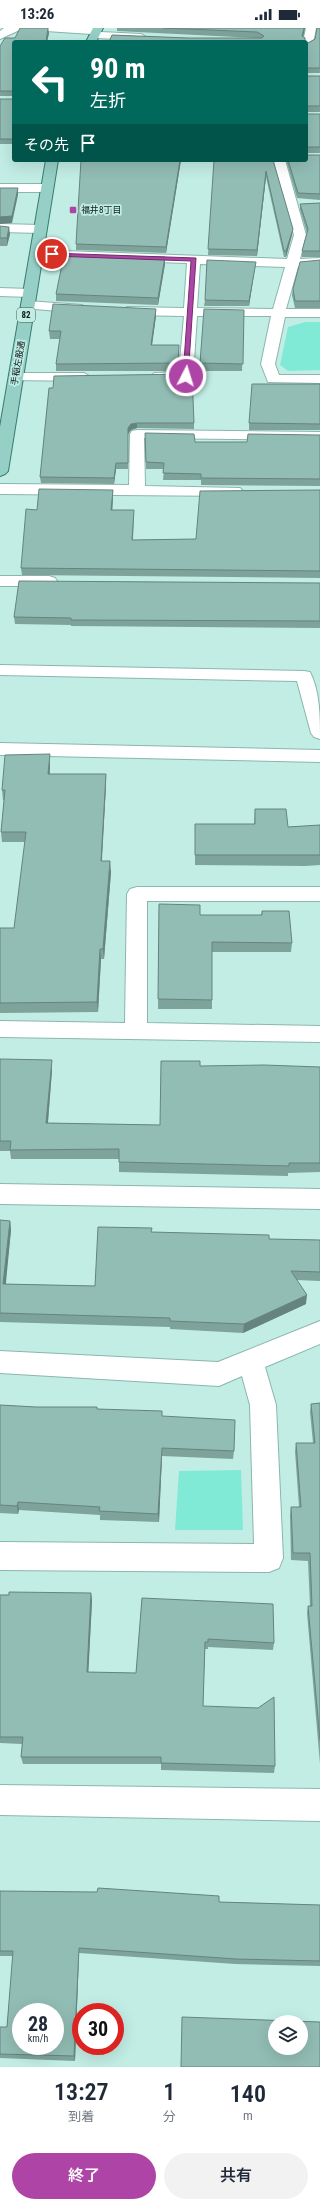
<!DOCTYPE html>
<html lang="ja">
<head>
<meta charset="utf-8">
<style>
	:root { --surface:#fff; --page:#f2f2f3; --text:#1f2937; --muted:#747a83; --accent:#ae44a5 }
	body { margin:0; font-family:"Roboto Condensed","Noto Sans JP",sans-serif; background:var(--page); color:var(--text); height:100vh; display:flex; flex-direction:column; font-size:15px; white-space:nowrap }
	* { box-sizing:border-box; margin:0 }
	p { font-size:13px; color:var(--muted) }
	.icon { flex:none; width:22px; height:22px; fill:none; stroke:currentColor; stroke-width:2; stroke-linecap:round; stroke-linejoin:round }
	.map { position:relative; height:2039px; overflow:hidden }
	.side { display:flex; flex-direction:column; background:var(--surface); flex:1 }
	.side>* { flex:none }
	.banner { position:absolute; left:12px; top:12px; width:296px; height:122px; border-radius:4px; box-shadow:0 4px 16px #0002; background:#00695c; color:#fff; overflow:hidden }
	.fabs { position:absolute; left:268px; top:1987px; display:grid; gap:8px }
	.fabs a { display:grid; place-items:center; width:40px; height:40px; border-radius:50%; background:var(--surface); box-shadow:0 4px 16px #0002; font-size:20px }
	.speed { position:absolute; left:12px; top:1975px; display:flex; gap:8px; font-size:20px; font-weight:700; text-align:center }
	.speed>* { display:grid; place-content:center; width:52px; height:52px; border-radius:50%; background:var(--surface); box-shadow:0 4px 16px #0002; line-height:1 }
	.speed small { font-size:10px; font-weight:400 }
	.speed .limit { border:6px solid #d22; background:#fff; color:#111 }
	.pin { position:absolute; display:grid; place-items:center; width:34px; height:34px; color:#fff; margin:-17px; border:2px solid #fff; border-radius:50%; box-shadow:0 1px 4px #0007 }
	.me { position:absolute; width:44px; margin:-22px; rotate:5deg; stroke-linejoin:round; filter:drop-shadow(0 0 3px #0008) }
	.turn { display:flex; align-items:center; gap:14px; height:84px; padding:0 12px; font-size:18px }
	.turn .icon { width:52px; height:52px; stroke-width:2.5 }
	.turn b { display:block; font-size:28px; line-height:34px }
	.then { display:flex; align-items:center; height:38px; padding:0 12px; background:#0003; gap:8px; font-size:15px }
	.eta { display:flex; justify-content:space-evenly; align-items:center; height:68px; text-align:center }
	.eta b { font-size:24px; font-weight:600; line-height:28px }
	.button { display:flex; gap:8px; margin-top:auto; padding:8px 12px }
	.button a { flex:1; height:46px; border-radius:24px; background:var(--accent); color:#fff; font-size:16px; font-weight:600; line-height:46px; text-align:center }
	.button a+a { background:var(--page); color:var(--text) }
	.status { display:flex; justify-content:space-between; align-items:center; height:28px; padding:0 20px; background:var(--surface); direction:ltr }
	.status svg { height:11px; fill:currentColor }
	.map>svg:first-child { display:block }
</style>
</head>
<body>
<div class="status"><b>13:26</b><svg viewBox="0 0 49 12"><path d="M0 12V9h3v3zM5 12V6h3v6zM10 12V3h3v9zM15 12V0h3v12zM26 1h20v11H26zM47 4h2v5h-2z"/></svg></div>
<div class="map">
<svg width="320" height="2039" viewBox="0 0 320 2039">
	<rect width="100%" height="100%" fill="#c1ede4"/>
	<path fill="#81ead7" d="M305,294H320V342L288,343L280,337L288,299Z
		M241,1442L243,1502H175L179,1443Z"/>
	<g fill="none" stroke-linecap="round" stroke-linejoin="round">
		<defs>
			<path id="minor" d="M4,0H24L0,11V3Z
				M41,0H97L100,1L101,4L141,6L146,9L141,12L95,10L91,9V6L46,3Z
				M306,0H316L313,16L308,19H306V14H303Z
				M273,132H285L306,207L300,231L320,230V238L298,239L286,281H320V289H285L275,336L279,347H320V355L268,354L261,336L271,288H197L193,348L186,352L154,351L152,348L154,345L179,344L184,288L127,287L120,283L127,279L184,280L187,235L36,230L30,226L36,222L287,231L294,207ZM200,236L285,239L273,281L197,280Z
				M0,156H47L53,160L47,164H0Z
				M0,196L41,197L47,201L41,205L0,204Z
				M0,260L30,261L36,265L30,269L0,268Z
				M28,273L82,277L89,281L82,285L23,280L21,277L23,274Z
				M16,345H84L91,349L84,353L11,352L9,349L11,346Z
				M137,402L320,404V412L144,410L145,458L240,460L243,463L240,466L235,468L0,466V456L129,457L130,406L132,403Z
				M0,548H49L55,550L57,553L55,556L49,558H0Z
				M0,637L304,643L310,644C320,663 320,689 320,711L314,709L311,705L297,653L0,647Z
				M0,715L320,722V734L0,727Z
				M137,859H320V873H147V995L320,998V1014L0,1009V993L125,995L127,866L130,861Z
				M0,1156L320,1161V1181L0,1176Z
				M320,1293V1316L265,1339L276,1377L283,1530L279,1540L269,1544L0,1542V1514L254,1516L250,1377L242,1348L219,1358L0,1345V1323L218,1334Z
				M0,1757L320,1761V1793L0,1787Z"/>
			<path id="major" d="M93,0H103L96,14H86Z
				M46,132H58L8,443L5,446L0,448V399Z"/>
		</defs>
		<use href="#minor" stroke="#8bb6ad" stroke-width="2"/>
		<use href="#major" stroke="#377c70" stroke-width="2"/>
		<use href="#minor" fill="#fff" fill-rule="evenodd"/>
		<use href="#major" fill="#95cfc5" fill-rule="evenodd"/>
	</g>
	<path fill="#7ea39b" d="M117,0H305L303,9L305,10V14H109L112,7L188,10H258H257L117,3Z
		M320,0V45H306V15H308L315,11Z
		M49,5L47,14H14V68H0V18L15,10Z
		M306,48H320V84H306Z
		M0,71H14V116H0Z
		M306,86H320V125H306Z
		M320,127V172L297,170L286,132H306Z
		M181,132L166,225L76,222V216Z
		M192,132H273L292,207L286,229H284L266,149L257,228L208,227L214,134Z
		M320,175V229H302V223L307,205L300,182V176Z
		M0,198L10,206L7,218H0V219Z
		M165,229V236L158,277L56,273V266Z
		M320,232V280H295L292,267L293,261Z
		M255,239L249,278H204L205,272Z
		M244,282L242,343H200V335Z
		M156,288L152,317L179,324L178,343H56V336L60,311H50L49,303Z
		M320,356V402H249V395Z
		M49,360L194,395V401L137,400L131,402L128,406V441H116L114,456L41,455L40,449Z
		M145,405L195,414H247L320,407V458L201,457V452H163L164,441H146Z
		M113,462L112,482L134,489L133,512L196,511L320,462V550L22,547L21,540L37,482Z
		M320,555V600L71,598V597L15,596L14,589Z
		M50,726V746H106V757L102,833L111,844L104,931H101L98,984L0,985V900H14L25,814H2L1,804L4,772H3L2,762Z
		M255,781L288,799L320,797V837L305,838L195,837V796H254Z
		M159,876L200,887H261L262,883L292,915L291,924H212V981H158Z
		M0,1031L52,1042L48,1095L160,1097L200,1038L320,1039V1144L288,1145V1148L119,1144V1131H11L10,1123H0Z
		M0,1192L10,1193L11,1202L5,1256L95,1258L152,1204L269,1211L320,1212V1253L297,1252L306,1276L243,1305L170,1301V1299L0,1294Z
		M320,1375V1736L307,1585L308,1578H310L308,1533L291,1532L290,1487L291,1479H299L295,1423L296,1415H313L310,1384L311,1376Z
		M0,1377L36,1379L97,1381L162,1388L234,1423L233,1431L162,1428L159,1494L100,1492V1487L19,1482L18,1486L0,1485Z
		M91,1565L92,1573L88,1644L136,1645L142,1570L274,1615L273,1622L208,1619V1621H205L203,1678L275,1738L274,1745L161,1742V1736H23L21,1729L22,1716L0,1715V1567Z
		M0,1863L219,1874L320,1877V1938L235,1936L79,1925L75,2033L0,2030V1999H7L13,1928H0Z"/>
	<path fill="#66847e" d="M48,0L49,5L47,14H46Z
		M304,0H305L302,14V8Z
		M180,132H181L166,225V219Z
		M266,143V149L257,228V222Z
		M18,160V167L12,195L0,196V189Z
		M9,199L10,206L7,218V210Z
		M293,201L292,207L286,229V223Z
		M165,229V236L158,277V270Z
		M256,234L255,239L249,278V273Z
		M156,281V288L151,324V317Z
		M179,317V324L178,343V335Z
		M137,395V400L131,402L128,406V441V400L131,396Z
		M116,435V441L114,456V450Z
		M113,462V469L112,489L111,482Z
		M50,726V736L49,757L48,746Z
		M106,746V757L101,843V833Z
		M110,833L111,844L104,931L103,921Z
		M100,921L101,931L98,984L97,974Z
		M52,1032V1042L47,1105L46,1095Z
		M10,1193L11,1202L5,1265L3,1256Z
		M307,1267L306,1276L243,1305L244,1296Z
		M162,1420V1428L159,1494L158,1486Z
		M18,1474L19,1482L18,1486L17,1478Z
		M91,1565L92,1573L88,1652L87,1644Z
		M79,1920V1925L75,2033L74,2028Z"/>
	<path fill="#92bdb4" stroke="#66847e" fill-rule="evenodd" d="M20,0H48L46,14H14V63H0V18L5,10H15Z
		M163,0H304L302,8L305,10V14H109L112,7L188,10H262L264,8L257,4Z
		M317,0H320V40H306V15H308L315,11Z
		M306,48H320V78H306Z
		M0,71H14V111H0Z
		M306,86H320V119H306Z
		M306,127H320V166L298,165L288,132H306Z
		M81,132H180L166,219L76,216Z
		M214,132H273L293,201L286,223H284L266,143L257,222L208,221Z
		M0,160H18L12,188L0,189Z
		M320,175V223H302L308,201L300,176Z
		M0,198L9,199L7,210H0Z
		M64,227L165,229L158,270L56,266Z
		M207,232L256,234L249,273L205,272Z
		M320,232V273H295L293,261L300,234Z
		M53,276L156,281L151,317H179L178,335L56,336L61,303H49Z
		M204,281L244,282L243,336L200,335Z
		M192,346L194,395H137L131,396L128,400V435H116L114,450L40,449L49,360H53L54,348Z
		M252,356H320V396L249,395Z
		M145,405L194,406L195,414H247L248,406L320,407V451L201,450V446L163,445L164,435L146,434Z
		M39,461L113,462L111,482H134L132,512L196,511L200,463L320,462V543L21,540L26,481L37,482Z
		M19,553L320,555V593L71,592V590L14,589Z
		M50,726L48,746H106L101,833H110L103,921H100L97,974L0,975V900H14L26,804H1L5,762H2L5,727Z
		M255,781H286L288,799L320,797V827H195V796H255Z
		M159,876L200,877V887H262V883H289L292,915L212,914V972L158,971Z
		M0,1031L52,1032L46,1095L160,1097L161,1033H200V1038L264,1037L320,1039V1135H289V1138L119,1134V1121L10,1122L11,1113H0Z
		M0,1192L10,1193L3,1256L95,1258L98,1199L152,1200L151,1204L269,1207V1211L320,1212V1244L291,1243L307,1267L244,1296L170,1293V1290L0,1285Z
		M320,1375V1712L308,1578H312L310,1525H293L291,1479H301L296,1415H315L311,1376Z
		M0,1377L36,1379H97V1381L162,1383V1388L235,1392L234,1423L162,1420L158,1486L99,1483L100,1479L18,1474L17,1478L0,1477Z
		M9,1564L91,1565L87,1644L136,1645L142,1570L273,1576L274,1615L208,1611V1614H205L203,1678L258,1680L274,1669L275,1738L161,1735V1729H21L23,1709H0V1567H9Z
		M98,1860L219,1868V1874L320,1877V1933L236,1931L79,1920L74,2028L0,2026V1999H7L13,1923H0V1863L97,1864ZM21,1984H55V2018H21Z
		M182,1989L320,1994V2039H181ZM275,1994H301V2020H275Z"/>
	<path fill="#ae44a5" stroke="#712c6b" d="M50,225L196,230L188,350L183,348L191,233L52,228Z"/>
	<rect fill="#ae44a5" stroke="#c1ede4" stroke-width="1.5" x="69" y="178" width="8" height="8" rx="2"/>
	<g text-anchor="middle" stroke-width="3.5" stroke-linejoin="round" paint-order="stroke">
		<g font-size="9" fill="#0b1c19" stroke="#c1ede4" text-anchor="start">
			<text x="81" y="185">福井8丁目</text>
		</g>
		<rect fill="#c1ede4" stroke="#425b56" stroke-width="1" x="17" y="280" width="18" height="14" rx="3"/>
		<g font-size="9" font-weight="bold" fill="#0b1c19">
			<text x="26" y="290">82</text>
		</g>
		<g font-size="9" fill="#0b1c19" stroke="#c1ede4">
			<text transform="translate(18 335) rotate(-80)" y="3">手稲左股通</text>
		</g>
	</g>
</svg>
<div class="fabs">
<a><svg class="icon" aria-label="layers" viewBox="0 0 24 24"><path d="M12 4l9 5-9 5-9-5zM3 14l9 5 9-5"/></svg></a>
</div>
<div class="speed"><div>28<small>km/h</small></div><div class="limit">30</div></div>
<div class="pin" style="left:52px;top:226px;background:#d93025"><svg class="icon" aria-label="arrive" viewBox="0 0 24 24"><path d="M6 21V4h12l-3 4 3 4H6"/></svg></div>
<svg class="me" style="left:186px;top:348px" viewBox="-20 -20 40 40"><circle r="17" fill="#ae44a5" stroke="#fff" stroke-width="3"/><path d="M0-11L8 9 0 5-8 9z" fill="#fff"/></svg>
<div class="banner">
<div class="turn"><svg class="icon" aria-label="left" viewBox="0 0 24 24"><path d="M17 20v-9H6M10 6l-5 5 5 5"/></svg><div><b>90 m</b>左折</div></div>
<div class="then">その先<svg class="icon" aria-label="arrive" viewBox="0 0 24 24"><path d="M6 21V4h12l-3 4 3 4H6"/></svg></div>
</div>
</div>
<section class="side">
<div class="eta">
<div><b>13:27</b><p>到着</p></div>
<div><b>1</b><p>分</p></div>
<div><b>140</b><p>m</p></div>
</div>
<div class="button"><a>終了</a><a>共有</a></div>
</section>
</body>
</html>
